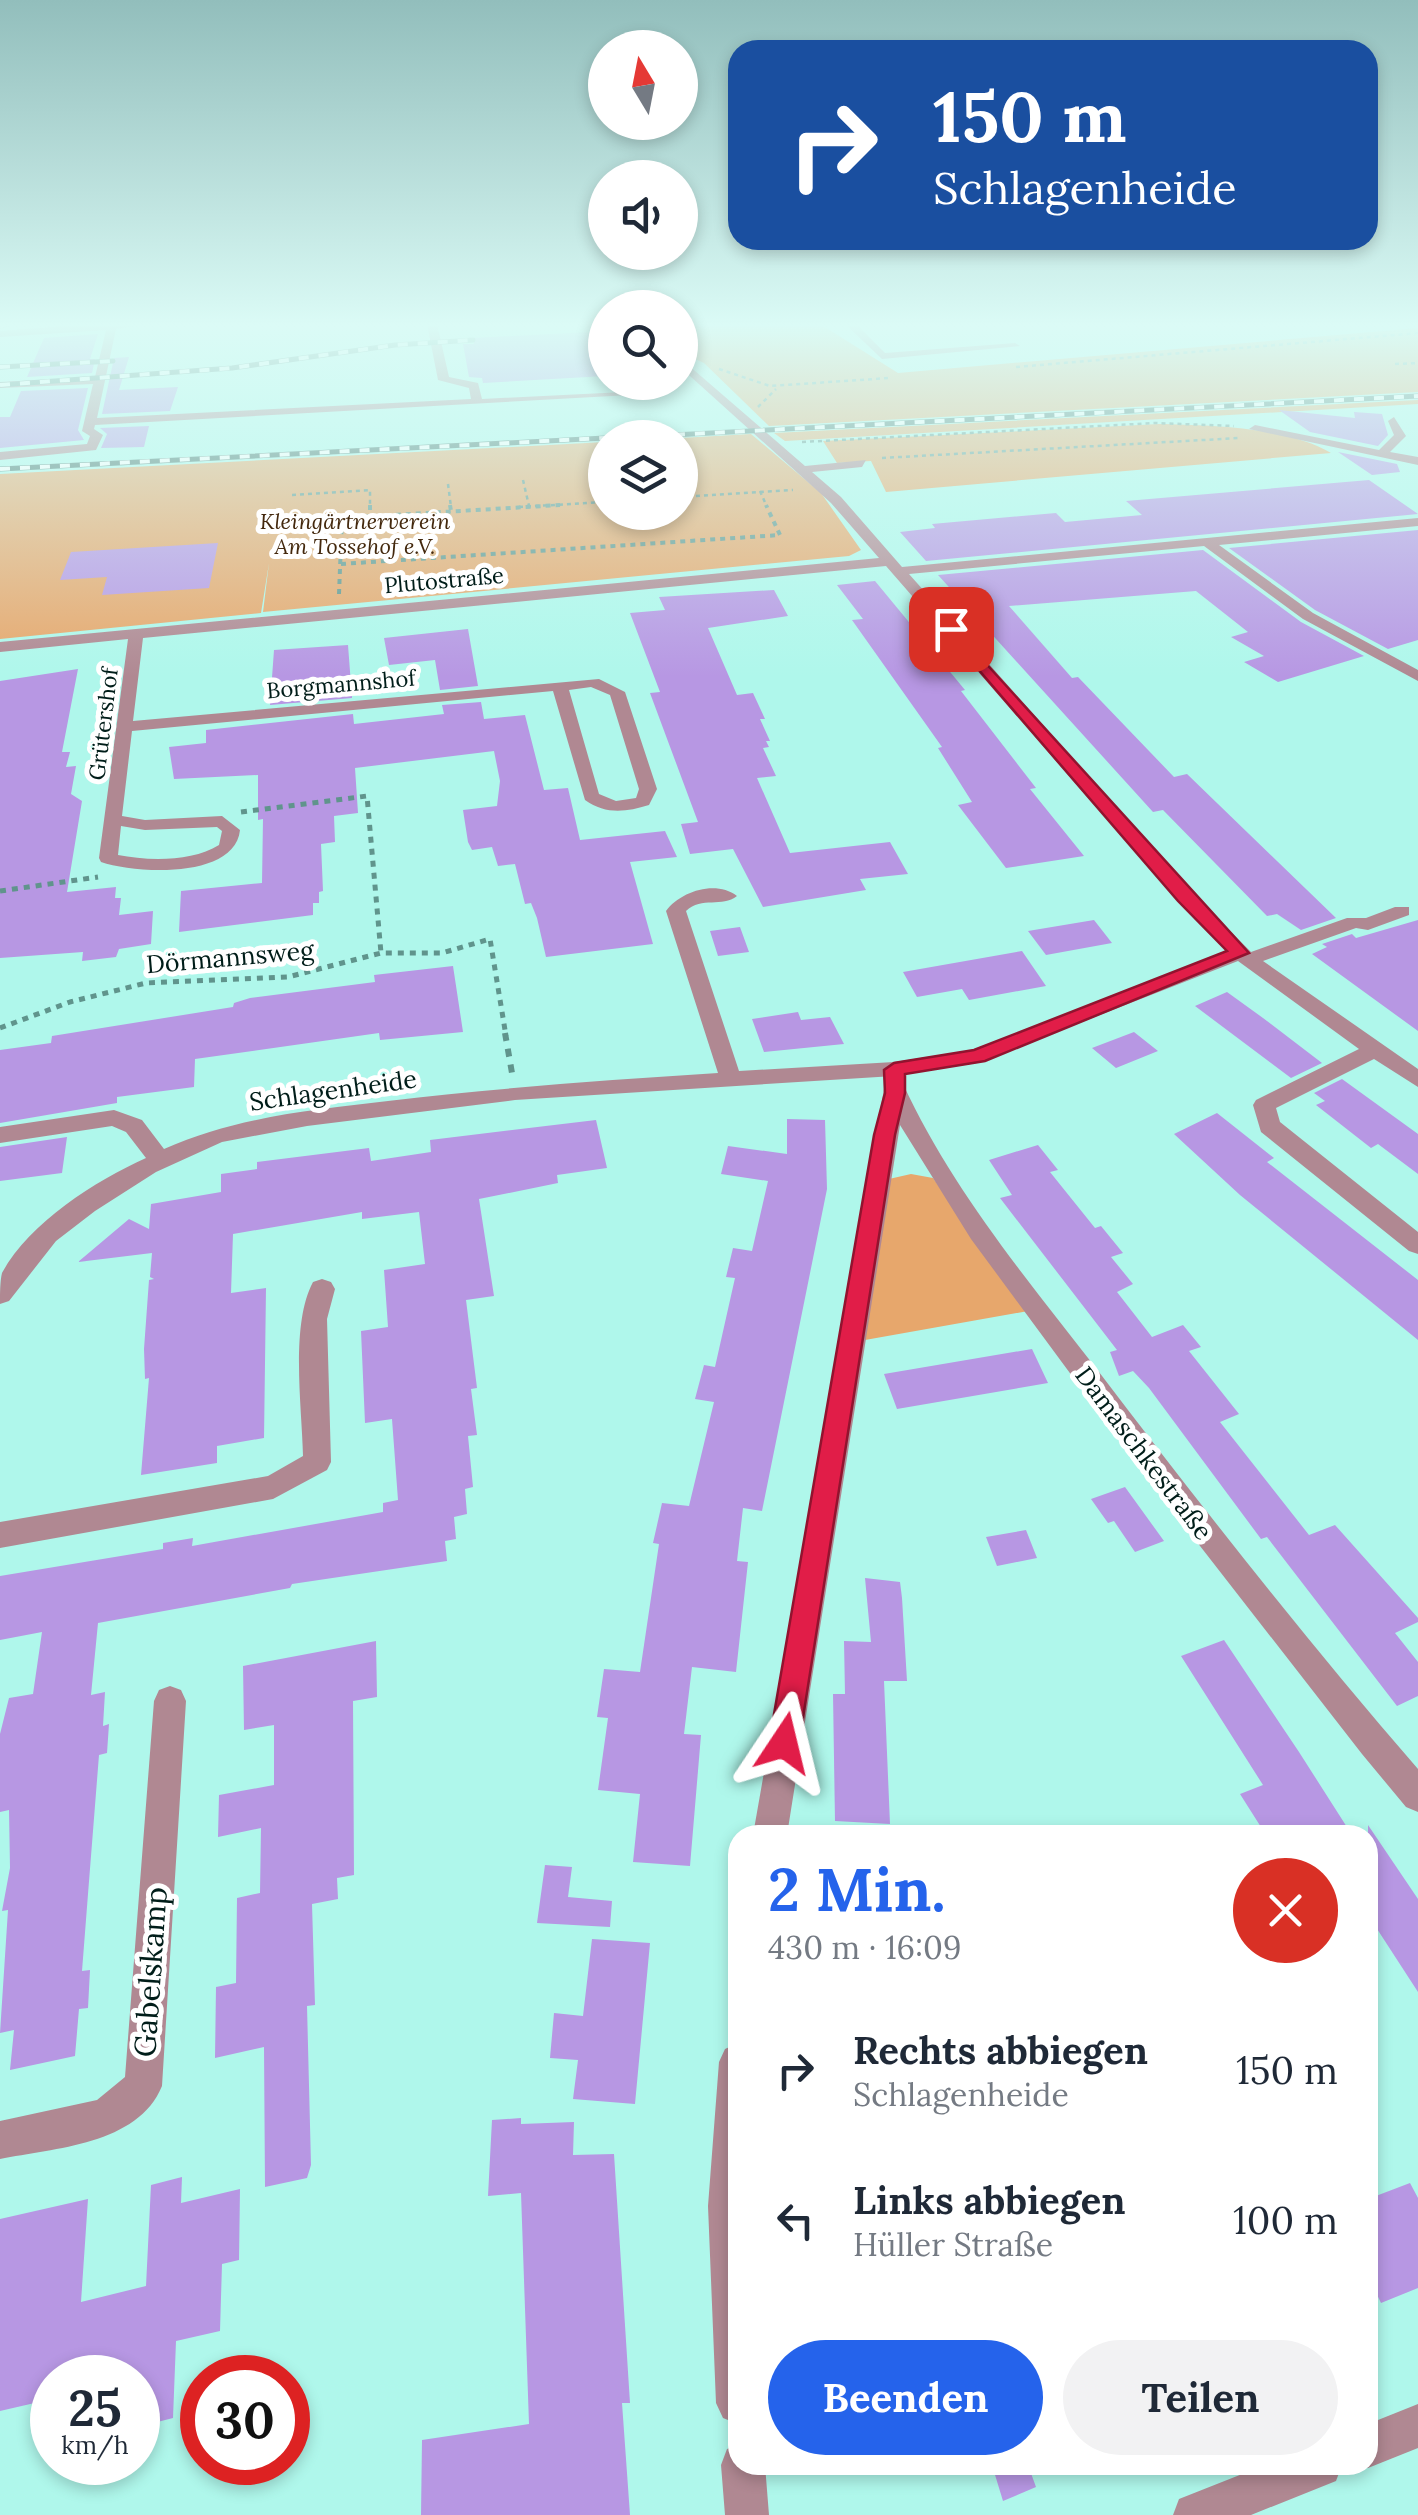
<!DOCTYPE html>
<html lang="de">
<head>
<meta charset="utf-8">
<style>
	:root { --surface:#fff; --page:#f2f2f3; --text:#1f2937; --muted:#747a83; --accent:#2563eb }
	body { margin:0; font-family:Lora,serif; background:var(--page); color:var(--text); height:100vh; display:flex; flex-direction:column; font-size:38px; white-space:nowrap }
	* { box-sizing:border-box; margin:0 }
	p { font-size:32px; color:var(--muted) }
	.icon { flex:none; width:55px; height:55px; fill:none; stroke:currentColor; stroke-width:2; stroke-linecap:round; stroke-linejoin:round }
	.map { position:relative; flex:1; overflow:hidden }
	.details { position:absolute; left:728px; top:1825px; width:650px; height:650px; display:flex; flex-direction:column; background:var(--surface); border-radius:30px; box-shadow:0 5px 15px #0003 }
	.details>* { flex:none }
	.top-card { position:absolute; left:728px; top:40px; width:650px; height:210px; border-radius:30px; box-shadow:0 5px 15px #0003; background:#1a4fa0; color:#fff; overflow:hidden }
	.needle { width:65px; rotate:350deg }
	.controls { position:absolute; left:588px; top:30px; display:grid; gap:20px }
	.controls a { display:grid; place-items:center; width:110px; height:110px; border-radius:50%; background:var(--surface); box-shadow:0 5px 15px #0003; font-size:50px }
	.speed { position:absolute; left:30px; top:2355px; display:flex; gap:20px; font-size:50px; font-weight:700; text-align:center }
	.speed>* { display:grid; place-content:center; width:130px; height:130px; border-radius:50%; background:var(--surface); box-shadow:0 5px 15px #0003; line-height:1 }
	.speed small { font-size:25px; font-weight:400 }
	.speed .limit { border:15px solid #d22; background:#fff; color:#111 }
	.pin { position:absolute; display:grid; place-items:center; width:85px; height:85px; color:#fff; margin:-42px; border-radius:20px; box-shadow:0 5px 15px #0006 }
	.me { position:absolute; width:110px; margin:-55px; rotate:10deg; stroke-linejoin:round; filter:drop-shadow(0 0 8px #0008) }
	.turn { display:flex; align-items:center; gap:35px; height:210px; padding:0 40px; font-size:45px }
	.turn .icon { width:130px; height:130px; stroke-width:2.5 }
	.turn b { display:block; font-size:70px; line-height:85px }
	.round { display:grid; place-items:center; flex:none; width:105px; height:105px; border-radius:52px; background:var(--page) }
	.headline { display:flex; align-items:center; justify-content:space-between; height:170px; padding:0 40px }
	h1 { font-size:60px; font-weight:700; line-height:75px; color:var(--accent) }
	.button { display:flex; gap:20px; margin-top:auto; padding:20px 40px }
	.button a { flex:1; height:115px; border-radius:60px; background:var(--accent); color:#fff; font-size:40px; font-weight:700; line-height:115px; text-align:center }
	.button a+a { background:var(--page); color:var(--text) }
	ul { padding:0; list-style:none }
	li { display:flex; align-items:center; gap:30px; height:150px; padding:0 40px }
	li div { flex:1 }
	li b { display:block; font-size:38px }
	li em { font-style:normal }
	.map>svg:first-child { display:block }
</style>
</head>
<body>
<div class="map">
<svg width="1418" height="2515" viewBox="0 0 1418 2515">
	<rect width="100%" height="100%" fill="#aff7eb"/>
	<path fill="#e7a76c" d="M680,324H820L898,373L1418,328V392L769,426L704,363L680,352Z
		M1418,400V404L785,441L774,433Z
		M1159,424C1209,425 1288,427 1331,453L886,492L871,461L837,463L823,441Z
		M751,434L821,493L861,550L849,556L263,612L269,563L261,613L0,639V474L605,442V512H680V438Z
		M911,1174L933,1178L1028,1311L865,1340L889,1179Z"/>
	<path fill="#b797e3" d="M591,332L605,359V376L483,383L482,378L469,377L463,344H474L473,338Z
		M98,334L90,359H95L92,373L27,377L44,338Z
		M129,357L119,390L178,387L170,411L102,414L114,358Z
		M88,388L78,430L84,440L0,448V417H10L21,391Z
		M1279,410L1355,418L1354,412L1382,414L1388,435L1378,446L1310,432Z
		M149,426L144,447L101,448L107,434L100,428Z
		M1338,452L1397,464L1400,472L1372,475Z
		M1369,480L1418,514L926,561L900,532L935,528L932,524L1056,513L1065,522L1142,515L1126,501Z
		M1418,530V640L1388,649L1315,610L1229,548Z
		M218,543L209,588L102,595L107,577L60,580L71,552Z
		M1203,550L1301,622L1364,656L1278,682L1244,662L1264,656L1231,637L1248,632L1196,591L1009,606L1072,678L1078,677L1174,777L1187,774L1336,918L1301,930L1277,914L1267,916L1163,810L1153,812L938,575Z
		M875,581L965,690L961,691L1036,788L1030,789L1084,856L1006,868L958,805L972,802L938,748L942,747L852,620L863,619L837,585Z
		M774,590L788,616L708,628L737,695L753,693L765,719H760L770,741H766L769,747L763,748L776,776L757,778L790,853L890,842L908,874L860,879L866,890L763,907L733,849L690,854L681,824L698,822L650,693L660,692L630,613L665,610L659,597Z
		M468,629L478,686L440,690L435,660L389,665L384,638Z
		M348,645L352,698L270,705L274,650Z
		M78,669L62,752H70L66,767L76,766L71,794L82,801L67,892L116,887L115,898H121L119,915L153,911L151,944L119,949L116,957L82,961L83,952L0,958V681Z
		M481,702L484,719L525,715L544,790L568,788L580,840L665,831L677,857L630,862L653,944L546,957L537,918L531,903L525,904L515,864L498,866L492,847L472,850L468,842L463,810L497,806L500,781L494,751L355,768L358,813L334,816L335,842L321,844L323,891L319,892V903H313V915L179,932L181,891L262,883L263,819L258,820V775L174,779L169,747L206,743V730L353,714L354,724L444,714L442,705Z
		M1094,920L1112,943L1046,955L1028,931Z
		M1418,920V1031L1312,954L1327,947L1322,944L1352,934L1356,938Z
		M740,927L749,952L718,956L710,931Z
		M1022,951L1046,986L969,1000L962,989L917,997L903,972Z
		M453,966L463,1032L380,1040L379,1033L195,1059L194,1087L117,1097V1103L0,1123V1050L51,1043L52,1036L233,1007L234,1003L250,998L375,982L374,975Z
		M1227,992L1263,1018L1322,1063L1291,1078L1195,1006Z
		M798,1012L801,1020L830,1017L844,1044L764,1052L752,1019Z
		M1134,1032L1158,1051L1116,1068L1092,1048Z
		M1342,1079L1418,1134V1174L1378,1144L1371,1148L1316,1105L1325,1101L1314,1093Z
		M1217,1113L1274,1158L1267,1162L1418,1280V1340L1240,1195L1174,1134Z
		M787,1119L825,1120L827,1189L762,1511L743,1508L737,1561L748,1562L736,1672L692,1667L684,1734L701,1735L690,1866L633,1862L640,1794L598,1790L608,1718L597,1717L604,1669L640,1672L659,1544L653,1543L662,1503L689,1506L714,1402L695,1399L704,1365L715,1367L735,1278L726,1277L733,1248L752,1251L768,1181L721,1174L728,1146L787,1154Z
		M596,1120L607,1168L557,1175L558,1183L479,1199L494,1296L466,1300L477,1388L471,1389L477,1435L468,1436L473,1487L465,1489L467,1514L454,1517L456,1539L445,1541L447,1561L292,1584L290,1588L98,1623L91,1695L105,1692L103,1726L109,1724L107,1753L99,1755L88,1894L82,1971L90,1970L88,2008L79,2009L75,2056L10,2070L14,2030L0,2033L8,1910L2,1911L10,1868L9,1810L0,1812V1734L9,1698L33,1694L42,1632L0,1640V1576L163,1549V1543L193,1538L192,1546L383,1512V1503L398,1500L392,1419L365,1423L361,1331L388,1327L384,1270L425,1264L419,1212L362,1219V1212L233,1234L231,1293L266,1288L264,1438L217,1446V1463L141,1475L149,1378L145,1379L144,1349L149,1280L154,1279L150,1277L152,1253L78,1262L129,1219L149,1229L151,1204L221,1192V1174L257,1169V1162L369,1148L371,1161L431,1152L430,1140Z
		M67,1137L62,1173L0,1181V1147Z
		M1038,1145L1058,1170L1050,1172L1095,1228L1101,1226L1123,1253L1111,1257L1133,1284L1117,1292L1152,1337L1183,1325L1201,1347L1189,1351L1239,1414L1220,1422L1309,1535L1335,1525L1418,1618V1622L1395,1633L1418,1662V1696L1397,1706L1267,1537L1261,1539L1149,1388L1133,1371L1119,1376L1110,1352L1117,1350L1000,1198L1012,1195L989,1160Z
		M1032,1349L1048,1383L897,1409L884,1374Z
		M1125,1487L1164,1541L1135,1552L1114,1521L1108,1523L1091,1499Z
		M1026,1530L1037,1558L997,1566L986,1537Z
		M865,1578L900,1582L902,1598L907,1681H884L890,1824L835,1821L833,1694H845L844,1641L871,1642Z
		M1224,1640L1299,1752L1352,1835H1266L1240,1794L1263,1785L1181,1656Z
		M376,1641L377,1697L353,1701L354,1875L337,1878L338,1899L312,1904L315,2005L307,2006L311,2165L307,2178L265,2187L264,2047L215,2058L216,1987L236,1983L237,1898L260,1893L261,1828L218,1837L219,1795L274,1785V1725L244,1730L243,1666Z
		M1368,1825L1418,1899V1992L1368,1915Z
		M545,1865L572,1867L568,1897L612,1901L610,1927L537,1923Z
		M592,1939L650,1943L635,2104L573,2099L578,2060L550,2058L554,2013L583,2016Z
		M521,2118V2124L574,2122L573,2155L614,2154L630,2403H622L630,2515H421L422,2440L529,2424L521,2193L488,2196L492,2120Z
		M182,2177L181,2203L240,2189L239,2260L222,2264L220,2331L176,2341L173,2418L138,2427V2378H52V2399L0,2411V2219L88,2199L81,2302L146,2286L151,2185Z
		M1410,2183L1418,2198V2288L1381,2303L1368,2276V2199Z
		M992,2465H1028L1036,2487L1003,2501Z"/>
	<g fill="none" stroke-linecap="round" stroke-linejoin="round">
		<path stroke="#60948c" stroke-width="2.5" stroke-dasharray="4 4" stroke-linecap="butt" d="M1395,364L1418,363
			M1016,367L1418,333
			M719,369L770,386L889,378
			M758,407L776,389
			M802,442L1155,423L1234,426
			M882,458L1239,438
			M598,476L603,502
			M523,480L529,506
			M448,484L451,507
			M760,491L767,507
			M292,495L370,490V507
			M680,497L793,490
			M519,507L605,502"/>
		<path stroke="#60948c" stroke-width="4" stroke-dasharray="5 5" stroke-linecap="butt" d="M370,505V516
			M450,505L451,511
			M341,564L780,535L766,505
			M339,594L342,518L560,505"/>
		<path stroke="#60948c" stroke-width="5" stroke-dasharray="6 6" stroke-linecap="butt" d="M241,812L367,796L381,953
			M0,891L98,877
			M0,1028L70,1002L146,983L288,977L381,953H442L490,939L506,1036"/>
		<path stroke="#60948c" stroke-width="6" stroke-dasharray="8 8" stroke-linecap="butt" d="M505,1033L512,1073"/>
		<path fill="#b08892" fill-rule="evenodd" d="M92,324H147L116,329L97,418L471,399L469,388L438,380L427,324H437L449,377L478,383L482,399L624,392L630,395L95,425L94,429L103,435L96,450L0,460V452L87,444L90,436L82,431L93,384L0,388V382L95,377L106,330L0,337V331Z
			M845,324H856L885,353L1015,343L1020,346L882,359Z
			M680,358L805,466L866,460L862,467L812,472L841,497L902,567L1418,518V526L1219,545L1313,613L1418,670V681L1303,619L1204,546L909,574L1192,893L1251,952L1347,918H1366L1395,907H1409V915L1368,930L1356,928L1263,961L1418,1069V1087L1374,1059L1276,1108L1280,1122L1418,1232V1254L1409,1251L1261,1132L1253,1105L1256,1100L1359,1049L1238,961L977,1063L894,1076L515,1100L307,1126L222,1142L156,1172L95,1211L56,1241L9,1301L0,1304C0,1294 0,1281 2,1273C29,1223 95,1181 146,1158L126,1132L112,1126L0,1143V1127L114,1110L142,1120L164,1149C236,1117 311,1110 388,1101C498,1088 607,1080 718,1073L666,911C681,891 716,880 737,896C722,908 702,896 686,911L739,1071L894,1062L973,1050L1227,951L1178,901L886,566L143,638L133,721L599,679L625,692L657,789L649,805C626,812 606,815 585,800L553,691L132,731L122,816L145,820L222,816L240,830C235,879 137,874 101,862L99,858L128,639L0,652V642L879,558L831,503L680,367ZM591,687L610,695L639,789L636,798L616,801L599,794L569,690ZM121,826L145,830L217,827L222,831L219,845C192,862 148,861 118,855Z
			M1394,417L1406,436L1390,452L1418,457V465L1249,429L1255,425L1379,450L1394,435L1388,421Z
			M895,1082L903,1084C951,1188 1028,1281 1099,1372C1202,1507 1307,1641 1418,1769V1812L1406,1807L1362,1754L1151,1483L971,1239L900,1125L787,1835H753L884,1089Z
			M322,1279L331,1282L335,1289L327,1319L331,1462L327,1470L273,1499L0,1548V1522L268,1476L303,1456C302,1407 290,1325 313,1282Z
			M170,1686L181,1690L186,1701L162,2086C138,2145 54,2148 0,2159V2121L97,2100L125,2077L154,1701L159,1690Z
			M738,2043V2424L723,2418L716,2403L708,2206L719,2062L725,2049Z
			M1418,2404V2448L1368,2468L1361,2465H1368V2424Z
			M738,2445V2465H765L769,2515H725L721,2465L727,2449Z
			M1265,2465H1342L1336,2481L1251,2515H1173L1179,2499Z"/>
		<defs>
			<path id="rail" d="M0,326L7,324
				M0,367L113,361
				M0,385L232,368L395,345L473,340
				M615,438L1418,396
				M0,469L605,438"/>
		</defs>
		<use href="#rail" stroke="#47756e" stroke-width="5"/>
		<use href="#rail" stroke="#fff" stroke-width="4" stroke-dasharray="10" stroke-linecap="butt"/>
	</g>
	<linearGradient id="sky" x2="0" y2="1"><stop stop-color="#92bebc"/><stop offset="0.48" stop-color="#dbfbf6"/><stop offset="1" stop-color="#dbfbf6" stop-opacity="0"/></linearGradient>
	<rect width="1418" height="677" fill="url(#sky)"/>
	<path fill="#e11d48" stroke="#92132f" stroke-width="2.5" d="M951,625L1249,953L985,1061L905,1074V1093L895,1135L799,1743L794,1753L784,1758L773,1753L769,1743L874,1135L885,1093L884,1070L894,1063L974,1050L1227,951L1178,901L946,632Z"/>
	<g text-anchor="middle" stroke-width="10" stroke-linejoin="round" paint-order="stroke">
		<g font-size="22" font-style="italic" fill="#43280d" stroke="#fff">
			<text x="355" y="529">Kleingärtnerverein<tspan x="355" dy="25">Am Tossehof e.V.</tspan></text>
		</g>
		<g font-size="22" fill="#001d19" stroke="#fff">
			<text transform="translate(444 580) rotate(-5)" y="8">Plutostraße</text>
			<text transform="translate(341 684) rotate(-5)" y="8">Borgmannshof</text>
			<text transform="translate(103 724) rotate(-83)" y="8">Grütershof</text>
		</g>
		<g font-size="25" fill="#001d19" stroke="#fff">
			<text transform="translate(230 957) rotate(-5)" y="9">Dörmannsweg</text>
			<text transform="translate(333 1090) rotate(-8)" y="9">Schlagenheide</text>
			<text transform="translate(1144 1453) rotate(53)" y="9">Damaschkestraße</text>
		</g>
		<g font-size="30" fill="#001d19" stroke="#fff">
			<text transform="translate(151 1972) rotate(-86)" y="10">Gabelskamp</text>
		</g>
	</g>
</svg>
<div class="controls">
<a><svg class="needle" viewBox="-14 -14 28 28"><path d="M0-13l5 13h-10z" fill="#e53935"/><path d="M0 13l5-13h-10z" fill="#747a83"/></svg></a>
<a><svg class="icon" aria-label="sound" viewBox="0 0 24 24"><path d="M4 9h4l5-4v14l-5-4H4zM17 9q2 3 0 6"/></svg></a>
<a><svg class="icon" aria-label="search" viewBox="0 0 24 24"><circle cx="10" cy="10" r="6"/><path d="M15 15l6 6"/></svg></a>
<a><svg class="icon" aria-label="layers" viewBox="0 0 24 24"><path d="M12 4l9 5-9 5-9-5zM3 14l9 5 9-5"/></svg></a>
</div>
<div class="speed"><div>25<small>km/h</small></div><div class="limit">30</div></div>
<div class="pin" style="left:951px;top:629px;background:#d93025"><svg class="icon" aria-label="arrive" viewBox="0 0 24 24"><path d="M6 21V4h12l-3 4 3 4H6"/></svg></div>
<svg class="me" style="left:784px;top:1743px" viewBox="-20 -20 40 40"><path d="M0-17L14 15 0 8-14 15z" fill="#e11d48" stroke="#fff" stroke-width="4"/></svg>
<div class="top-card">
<div class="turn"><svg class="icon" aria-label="right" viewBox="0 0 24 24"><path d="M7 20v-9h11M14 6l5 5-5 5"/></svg><div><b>150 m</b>Schlagenheide</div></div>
</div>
<section class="details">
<div class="headline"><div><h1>2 Min.</h1><p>430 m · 16:09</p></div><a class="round" style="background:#d93025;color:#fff"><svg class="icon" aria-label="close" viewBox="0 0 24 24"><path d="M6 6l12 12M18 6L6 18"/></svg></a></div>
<ul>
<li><svg class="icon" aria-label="right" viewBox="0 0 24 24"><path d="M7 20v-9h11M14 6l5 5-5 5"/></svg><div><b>Rechts abbiegen</b><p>Schlagenheide</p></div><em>150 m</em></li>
<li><svg class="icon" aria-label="left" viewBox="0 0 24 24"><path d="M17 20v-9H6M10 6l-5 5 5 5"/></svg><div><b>Links abbiegen</b><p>Hüller Straße</p></div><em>100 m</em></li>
</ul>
<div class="button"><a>Beenden</a><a>Teilen</a></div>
</section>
</div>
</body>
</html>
